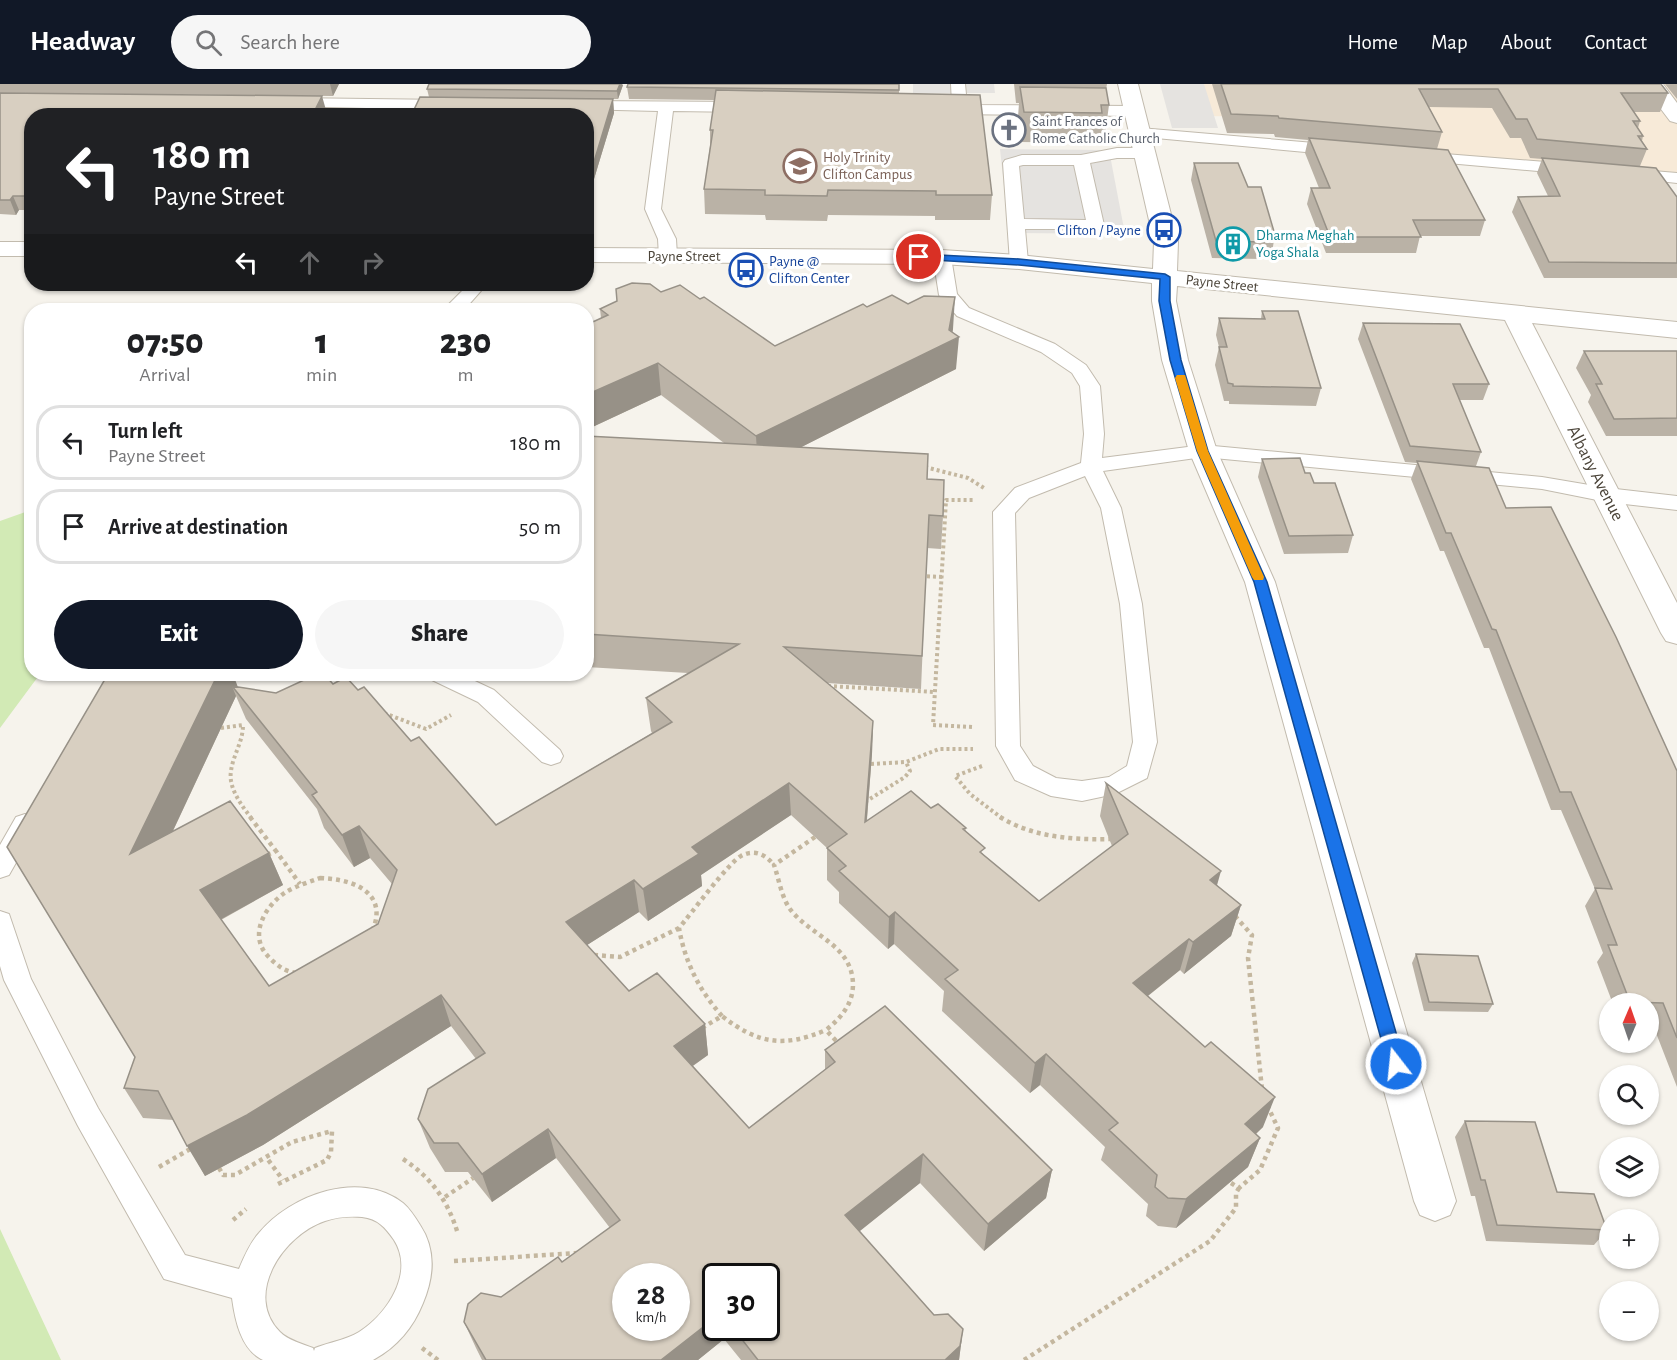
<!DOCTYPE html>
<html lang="en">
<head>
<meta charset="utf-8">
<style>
	:root { --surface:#fff; --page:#f6f6f6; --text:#202124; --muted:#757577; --line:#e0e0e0; --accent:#111827 }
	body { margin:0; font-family:"Alegreya Sans",sans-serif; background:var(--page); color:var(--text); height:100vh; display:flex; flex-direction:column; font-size:22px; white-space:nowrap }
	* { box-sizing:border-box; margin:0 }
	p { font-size:20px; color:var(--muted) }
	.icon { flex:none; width:33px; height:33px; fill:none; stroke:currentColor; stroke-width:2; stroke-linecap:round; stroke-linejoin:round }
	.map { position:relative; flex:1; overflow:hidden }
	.sheet { position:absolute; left:24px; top:219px; width:570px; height:378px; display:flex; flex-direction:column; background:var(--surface); border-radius:24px; box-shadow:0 2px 4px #0004 }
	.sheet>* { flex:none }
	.banner { position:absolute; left:24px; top:24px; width:570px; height:183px; border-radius:24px; box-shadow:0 2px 4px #0004; background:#202124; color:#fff; overflow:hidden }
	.needle { width:39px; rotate:2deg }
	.fabs { position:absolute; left:1599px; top:909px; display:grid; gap:12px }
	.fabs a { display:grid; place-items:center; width:60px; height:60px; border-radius:50%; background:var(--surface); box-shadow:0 2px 4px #0004; font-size:30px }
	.speed { position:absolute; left:612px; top:1179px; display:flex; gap:12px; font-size:30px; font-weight:700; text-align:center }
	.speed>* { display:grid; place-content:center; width:78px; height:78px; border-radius:50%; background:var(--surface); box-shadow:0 2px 4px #0004; line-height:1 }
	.speed small { font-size:15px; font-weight:400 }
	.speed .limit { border:3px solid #111; border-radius:9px; background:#fff; color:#111 }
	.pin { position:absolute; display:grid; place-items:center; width:51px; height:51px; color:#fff; margin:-26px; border:3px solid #fff; border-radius:50%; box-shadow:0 2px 6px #0007 }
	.me { position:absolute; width:66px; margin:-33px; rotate:344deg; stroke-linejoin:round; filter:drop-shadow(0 0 4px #0008) }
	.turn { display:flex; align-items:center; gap:21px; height:126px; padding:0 30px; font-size:27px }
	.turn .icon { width:78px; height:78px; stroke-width:2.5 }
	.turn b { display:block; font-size:42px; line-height:51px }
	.lanes { display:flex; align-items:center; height:57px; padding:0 30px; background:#0003; justify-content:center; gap:30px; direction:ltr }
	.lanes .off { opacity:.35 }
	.eta { display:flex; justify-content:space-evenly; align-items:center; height:102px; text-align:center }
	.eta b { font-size:36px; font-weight:800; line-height:42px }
	.primary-button { display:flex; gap:12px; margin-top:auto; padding:12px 30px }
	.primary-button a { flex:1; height:69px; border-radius:36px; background:var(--accent); color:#fff; font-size:24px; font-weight:800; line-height:69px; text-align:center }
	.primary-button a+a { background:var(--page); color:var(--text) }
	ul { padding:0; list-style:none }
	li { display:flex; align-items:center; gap:18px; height:75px; margin:0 12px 9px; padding:0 18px; border:3px solid var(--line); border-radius:24px }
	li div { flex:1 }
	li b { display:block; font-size:22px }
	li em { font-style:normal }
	header { display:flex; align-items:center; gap:36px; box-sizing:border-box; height:84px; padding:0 30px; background:var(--accent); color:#fff }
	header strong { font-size:28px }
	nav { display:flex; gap:33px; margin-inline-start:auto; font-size:21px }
	.search { width:420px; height:54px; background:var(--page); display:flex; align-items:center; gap:15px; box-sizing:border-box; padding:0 21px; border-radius:33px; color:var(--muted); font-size:22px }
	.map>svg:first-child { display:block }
</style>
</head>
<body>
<header>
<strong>Headway</strong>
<div class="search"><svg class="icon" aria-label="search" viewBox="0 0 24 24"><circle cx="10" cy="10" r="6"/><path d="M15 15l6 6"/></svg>Search here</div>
<nav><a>Home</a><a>Map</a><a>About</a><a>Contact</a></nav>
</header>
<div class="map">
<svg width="1677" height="1276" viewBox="0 0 1677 1276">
	<rect width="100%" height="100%" fill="#f6f3ec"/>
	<path fill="#f7ead8" d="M1178,0H1677V89L1371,64L1351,33L1185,32Z"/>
	<path fill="#d2eab5" d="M31,426L32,590H40L0,644V437Z
		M0,1145L61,1276H0Z"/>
	<path fill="#e5e3e0" d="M913,0H994L995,9H913Z
		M1160,0H1204L1218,44H1172Z
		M1000,65L1109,66L1125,150L1009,149Z"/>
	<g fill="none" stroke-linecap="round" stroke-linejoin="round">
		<defs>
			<path id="service" d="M951,0H965L967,21L1134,22L1142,27L1134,32L950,30L942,25L945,22L952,20Z
				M290,14L448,16L456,21L448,26L285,22L282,19L285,16Z
				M581,17L745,18L753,23L745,28L673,27L661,125L676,155L677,172L674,176H662L659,172L658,155L645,125L658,27L576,25L573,22L576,19Z
				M1140,44L1338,61L1346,66L1338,71L1134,52L1132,49Z
				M1117,64H1145L1153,69L1145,74H1117L1090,79L1104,141L1102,145H1025L1028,178L1025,182H1013L1010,178L1003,79L1005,76L1022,71H1081ZM1023,81H1074L1086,136L1024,135L1019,82Z
				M1420,68L1571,80L1579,85L1571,90L1414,76L1412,73Z
				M1629,85L1677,89V99L1623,93L1621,90Z
				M942,168L948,169L951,173L957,210L969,224L1055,260L1086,281L1100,302L1104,350L1102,374L1203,361L1542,393L1607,404L1677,412V426L1607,418L1542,405L1203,373L1103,387L1121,424L1142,520L1157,658L1147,694L1115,710L1082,717L1051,712L1015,696L996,662L993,428L1015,404L1081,379L1084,350L1080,302L1072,289L1041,268L957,232L939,211L933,173L936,169ZM1085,392L1101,424L1120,520L1133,658L1127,682L1109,693L1082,697L1056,694L1033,682L1020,662L1015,429L1029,414Z
				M469,200H487L464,226H443Z
				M429,590H460L494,606L560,666L563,672L560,678L551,681L542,678L478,618L432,596Z
				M25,730L34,733L38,740L9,791L0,794V761L16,733Z
				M0,827L9,830L31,895L98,1024L185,1171L239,1185C244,1173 250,1159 259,1149C290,1111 360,1085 403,1119C410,1125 415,1133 420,1141C436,1165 434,1193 423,1219C413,1244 397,1263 373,1276H263C241,1266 235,1236 232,1214L164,1195L78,1042L4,896L0,882ZM362,1133C378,1135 385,1143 394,1156C415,1189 387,1230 359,1248C346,1256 330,1258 315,1264L314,1267L313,1264C303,1260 287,1256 280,1248C243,1211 283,1151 325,1137C336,1133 351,1132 362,1133Z"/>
			<path id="minor" d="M1118,0H1138L1178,158L1177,187L1677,238V254L1532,239L1677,519V560L1666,557L1661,549L1505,236L1177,202L1176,217L1188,276L1217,367L1275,498L1456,1117L1450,1131L1435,1137L1420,1131L1414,1117L1245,498L1189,367L1162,276L1152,217V199L1019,185L942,180L586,178V164L942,166L1019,171L1153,185L1154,158Z
				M1642,0H1663L1677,19V39L1670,37Z
				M0,158H32V172H0Z"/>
		</defs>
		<use href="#service" stroke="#c2bbae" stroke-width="2"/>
		<use href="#minor" stroke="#c2bbae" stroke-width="2"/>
		<path stroke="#c4b79f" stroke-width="4" stroke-dasharray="3 3" stroke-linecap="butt" d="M925,383L968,394L984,404
			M921,492L942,493
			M828,602L935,608
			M384,629L426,645L451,631
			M972,643L933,641L946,416H974
			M221,644L243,641C243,658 233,671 231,687C228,704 242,722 252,735
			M871,680L906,678L939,665H973
			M982,682L955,692L970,710L1003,735
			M865,718L905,693L910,687L906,678"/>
		<path stroke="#c4b79f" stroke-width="4.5" stroke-dasharray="4 4" stroke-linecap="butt" d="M250,733L276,767
			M1000,733C1034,754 1075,756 1113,755
			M815,753L774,781C779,795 781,812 790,825C810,852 852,860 853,900C853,920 841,934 826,946L840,961
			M267,771L276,767L300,800
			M320,794C431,799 355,903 292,888C282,886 273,878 266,870C249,849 266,821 286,808C296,802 309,798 320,794Z
			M1235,832L1252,851L1248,874L1262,1005
			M594,871L620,873L679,844
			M722,932C699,906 685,878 679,844C690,831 730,777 741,772C754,765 765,770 774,781
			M702,944L722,932C758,960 784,964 826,946
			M403,1075C432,1094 448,1117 458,1150
			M159,1083L192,1064
			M219,1084L223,1091H235L266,1073
			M1231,1099L1239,1104L1260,1086L1278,1044L1268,1023
			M278,1100L327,1076L331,1068L332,1047L292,1058L266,1073L283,1096
			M445,1113L473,1094
			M233,1136L246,1125
			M454,1177L578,1169
			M422,1264L438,1276
			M1024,1276L1210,1157L1236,1124V1109L1239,1104"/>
		<use href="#service" fill="#fff" fill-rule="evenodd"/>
		<use href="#minor" fill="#fff" fill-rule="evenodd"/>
	</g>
	<path fill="#bab2a6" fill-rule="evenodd" d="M0,0H339L333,12L0,9Z
		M899,0V9L992,111L990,136H935V132L828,131L827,137L766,136L765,131L705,130L704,105L710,62V46L714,16L629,15L627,3Z
		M1014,0H1107L1106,6L1109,21L1105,51H1099L1098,59L1021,58L1018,33L1019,19H1016Z
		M1212,0H1661L1668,9L1660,28H1634L1640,37L1638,44L1643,52L1642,57L1647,65L1640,82L1677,113V194H1544L1512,128L1518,113L1548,112L1537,89L1542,75L1530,74L1521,54H1510L1492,24L1429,23L1442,48L1437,65L1485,136L1480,152H1420L1416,169H1326L1307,120L1311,104H1319L1305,69L1308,56L1275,53L1274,50L1227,49Z
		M1665,0H1677V15Z
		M623,1L618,15H613L614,29L594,95H586V32L429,13L427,5Z
		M0,9L326,26L325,28L32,32V126H19L16,131L0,130Z
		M1194,79L1248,103L1275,151L1272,168H1262L1260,175L1212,174L1191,96Z
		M661,208L700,215L775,262L867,223L953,245L952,248L956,285L801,363L927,395L943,432L941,465L927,464L921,605L827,599L873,637L872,670L867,736L931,724L966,744L965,748L984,771L1039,817L1112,762L1100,732L1106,699L1217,801L1241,821L1231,852L1184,890L1180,886L1148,912L1263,1043L1256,1050L1260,1054L1248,1083L1176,1144L1158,1142L1146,1132L1148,1120L1101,1076L1105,1063L1040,1001L1030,1009L942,927L944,907L894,860L888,865L839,819V808L827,796V764L791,731L701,791L702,802L648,837L639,828L587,861L629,907L705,940L708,971L693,982L749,1044L825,986V966L1052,1086L1046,1114L984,1167L920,1099L859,1147L934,1231L963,1245L959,1276H741L724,1255L698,1276H482L476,1264L464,1238L501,1213L562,1178L610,1144L556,1074L492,1118L468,1088H445L430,1064L418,1035L476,975L451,942L263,1061L205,1092L174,1036L143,1034L124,1004L135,973L108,590L238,603L276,609L333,600L358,606L496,741L652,649L651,647L646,614L688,589L586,583V352L724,359L661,311L586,346V241L601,234L600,225ZM236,612L246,635L317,725L324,744L354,783L370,774L392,800L378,840L269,902L221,836L283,801L269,769L173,747ZM716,1192L766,1244H716Z
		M1262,227L1321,304L1316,322L1229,320V317H1224L1215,281L1219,263L1216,251L1219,234L1261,235Z
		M1363,239L1489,300L1483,316H1459L1481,368L1476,382L1506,424L1677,687V1003L1651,936H1648V920H1613L1597,878L1603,869L1585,822L1595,805L1561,726H1551L1489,564H1484L1444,467H1440L1411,395L1417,379L1405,378L1358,255Z
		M1584,267H1677V352H1606L1588,318L1591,311L1576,284Z
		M1262,375L1305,389L1353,451L1348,469L1284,470L1258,393Z
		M1416,870L1493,920L1488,928L1424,927L1412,879Z
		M1465,1037L1607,1146L1594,1161L1486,1157L1475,1112H1471L1455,1053Z"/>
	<path fill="#979187" d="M330,0H339L333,12Z
		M620,0H622L623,1L618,15L617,7Z
		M322,12L326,26L323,32L314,28Z
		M613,15L614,29L594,95L593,81Z
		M13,112L19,126L16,131L10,116Z
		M955,213L953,245L951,257L959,253L956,285L758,385L756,352L949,246Z
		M658,279L661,311L586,346V311Z
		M218,590H233L239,606L232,602L236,612L147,802L130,770Z
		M873,637L872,670L864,770L865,738Z
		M789,699L791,731L701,791L702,802L648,837L643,805L692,763Z
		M359,742L370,774L354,783L342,751Z
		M269,769L283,801L216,838L200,806Z
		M1221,787L1212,819L1210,796Z
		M634,796L639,828L573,870L566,838Z
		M1241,821L1231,852L1184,890L1193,858Z
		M895,828L894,860L888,865L889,833Z
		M1189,855L1180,886L1125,930L1133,899Z
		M441,911L451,942L263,1061L205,1092L187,1062Z
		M705,940L708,971L678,992L674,962Z
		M1046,970L1040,1001L1030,1009L1035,979Z
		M1275,1013L1263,1043L1234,1070L1245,1040Z
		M548,1045L556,1074L492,1118L482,1090Z
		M1260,1054L1248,1083L1176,1144L1186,1115Z
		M923,1070L920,1099L845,1159V1131Z
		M1052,1086L1046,1114L984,1167L988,1140Z
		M716,1233V1244H723L724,1255L698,1276H661Z
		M963,1245L959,1276H945Z"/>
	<path fill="#d8cfc1" stroke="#979187" stroke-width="1.5" fill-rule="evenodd" d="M429,0H620L617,7L427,5Z
		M628,0H899V6L627,3Z
		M1221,0H1661L1668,9H1621L1640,37H1633L1643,52H1638L1647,65L1537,55L1527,35H1516L1498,5H1419L1442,48L1279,34L1278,32L1231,30Z
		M1020,3L1106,4L1109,21H1101L1102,29L1024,28Z
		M716,6L980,11L992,111H936V107L828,106L827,112L765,111V106L704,105L713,46H710Z
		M0,9L322,12L314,28H333L331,32H32V112H13L10,116H0Z
		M420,13L613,15L593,81L586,80V32H411Z
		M1309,54L1448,66L1485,136H1413L1421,153H1330L1311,104H1330Z
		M1542,74L1656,84L1677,113V179L1549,178L1518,113L1560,112Z
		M1194,79H1238L1248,103H1261L1275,151H1262L1264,158L1216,157Z
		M632,199L650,200L661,208L680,201L700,215L704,213L775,262L863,220L867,223L892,211L908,220L924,212L955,213L949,246L959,253L756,352L658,279L586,311V241L608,231L600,225L617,217L616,205Z
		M1262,227H1298L1321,304L1233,302V300L1228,299L1219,263H1227L1219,234L1265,235Z
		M1363,239L1460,240L1489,300H1453L1481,368L1410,362Z
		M1584,267H1677V334L1614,335L1596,300H1602Z
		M586,352L928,370L927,395L944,396L943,432L929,431L922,572L784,563L873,637L865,738L911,707L931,724L938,720L966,744L963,745L985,764L980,768L1039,817L1128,750L1106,699L1221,787L1210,796L1241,821L1193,858L1189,855L1133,899L1205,963L1211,958L1275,1013L1245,1040L1260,1054L1186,1115L1168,1114L1155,1103L1157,1091L1109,1046L1118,1039L1046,970L1035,979L945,895L958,886L895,828L889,833L839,787L846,782L827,764L847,750L789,699L692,763L699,770L643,805L634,796L566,838L629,907L657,889L705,940L674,962L749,1044L835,978L825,966L885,922L1052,1086L988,1140L923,1070L845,1131L934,1231L948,1230L963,1245L960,1262L945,1276H758L733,1244H766V1192H716V1233L661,1276H486L464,1238L468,1220L481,1209L501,1213L558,1173L562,1178L620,1136L548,1045L482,1090L458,1059H434L418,1035L428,1005L485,969L441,911L247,1031L187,1062L158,1007L124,1004L135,973L7,763L108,590H218L130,770L230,717L269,769L200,806L269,902L378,840L397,786L359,742L342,751L312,711L317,708L232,602L276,609L317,590H324L333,600L346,593L358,606L364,603L411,657L419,653L496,741L672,638L646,614L739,560L586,550ZM626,1192H676V1244H626Z
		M1300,374L1305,389H1310L1314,399H1335L1353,451L1289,452L1262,375Z
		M1417,377L1489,384L1506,424L1551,423L1616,553L1677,687V954L1663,919L1630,918L1608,861H1617L1595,804L1612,805L1571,708H1560L1496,546L1492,545L1451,449H1446Z
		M1416,870L1478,872L1493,920L1429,918Z
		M1465,1037L1535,1038L1557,1108L1594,1110L1607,1146L1497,1141L1485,1096H1481Z"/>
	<path fill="#1a73e8" stroke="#114b97" stroke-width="1.5" d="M919,170L1019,175L1165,190L1170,193V217L1181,276L1208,367L1267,498L1405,980L1402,985L1396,987L1391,985L1388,980L1254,498L1197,367L1170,276L1159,217L1160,195L1019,181L916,175L914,173Z"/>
	<path fill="#f59e0b" d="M1177,291H1185L1186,294L1208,367L1264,493L1263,496H1254L1252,493L1197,367L1175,294Z"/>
	<defs>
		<symbol id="church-ring" viewBox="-11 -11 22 22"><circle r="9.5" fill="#fff" stroke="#6b7280" stroke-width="1.5"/><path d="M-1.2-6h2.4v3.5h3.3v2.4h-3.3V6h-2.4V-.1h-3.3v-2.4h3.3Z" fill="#6b7280"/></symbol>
		<symbol id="school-ring" viewBox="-11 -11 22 22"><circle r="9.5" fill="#fff" stroke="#8d6e63" stroke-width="1.5"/><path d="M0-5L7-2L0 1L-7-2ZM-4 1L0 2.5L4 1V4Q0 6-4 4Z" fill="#8d6e63"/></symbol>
		<symbol id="bus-ring" viewBox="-11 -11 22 22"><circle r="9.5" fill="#fff" stroke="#1a4fb4" stroke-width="1.5"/><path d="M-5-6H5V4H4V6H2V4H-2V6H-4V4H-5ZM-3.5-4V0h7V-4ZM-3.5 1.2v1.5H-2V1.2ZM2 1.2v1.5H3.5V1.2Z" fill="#1a4fb4"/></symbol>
		<symbol id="building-ring" viewBox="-11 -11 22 22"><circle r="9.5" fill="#fff" stroke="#0f9aa8" stroke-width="1.5"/><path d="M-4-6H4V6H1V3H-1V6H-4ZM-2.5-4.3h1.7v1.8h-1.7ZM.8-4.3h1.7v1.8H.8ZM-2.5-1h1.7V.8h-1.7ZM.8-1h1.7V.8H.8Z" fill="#0f9aa8"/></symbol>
	</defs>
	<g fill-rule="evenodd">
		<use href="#church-ring" x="990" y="27" width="38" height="38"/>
		<use href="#school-ring" x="781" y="63" width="38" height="38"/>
		<use href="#bus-ring" x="1145" y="127" width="38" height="38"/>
		<use href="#building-ring" x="1214" y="141" width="38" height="38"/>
		<use href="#bus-ring" x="727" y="167" width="38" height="38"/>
	</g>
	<g text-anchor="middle" stroke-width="6" stroke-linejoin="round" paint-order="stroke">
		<g font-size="15" fill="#5b616d" stroke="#fff" text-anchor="start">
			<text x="1032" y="42">Saint Frances of<tspan x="1032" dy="17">Rome Catholic Church</tspan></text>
		</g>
		<g font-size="15" fill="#785e54" stroke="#fff" text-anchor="start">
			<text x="823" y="78">Holy Trinity<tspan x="823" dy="17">Clifton Campus</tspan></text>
		</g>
		<g font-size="15" fill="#164399" stroke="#fff" text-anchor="end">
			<text x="1141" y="151">Clifton / Payne</text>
			<text x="769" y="182" text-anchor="start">Payne @<tspan x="769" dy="17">Clifton Center</tspan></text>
		</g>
		<g font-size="15" fill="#0d838f" stroke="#fff" text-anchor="start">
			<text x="1256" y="156">Dharma Meghah<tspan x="1256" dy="17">Yoga Shala</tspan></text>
		</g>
		<g font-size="15" fill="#4b4439" stroke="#fff">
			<text x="684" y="177">Payne Street</text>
			<text transform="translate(1222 199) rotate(6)" y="5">Payne Street</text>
		</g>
		<g font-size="18" fill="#4b4439" stroke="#fff">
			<text transform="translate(1596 389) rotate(63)" y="6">Albany Avenue</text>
		</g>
	</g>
</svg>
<div class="fabs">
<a><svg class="needle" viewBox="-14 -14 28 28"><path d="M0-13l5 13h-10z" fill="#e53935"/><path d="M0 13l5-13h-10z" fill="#757577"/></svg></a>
<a><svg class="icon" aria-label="search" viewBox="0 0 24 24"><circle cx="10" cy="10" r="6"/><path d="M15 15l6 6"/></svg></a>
<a><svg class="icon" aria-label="layers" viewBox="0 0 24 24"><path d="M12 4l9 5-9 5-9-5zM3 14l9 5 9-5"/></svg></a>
<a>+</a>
<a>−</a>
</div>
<div class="speed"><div>28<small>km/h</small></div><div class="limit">30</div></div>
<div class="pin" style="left:919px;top:173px;background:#d93025"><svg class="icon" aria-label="arrive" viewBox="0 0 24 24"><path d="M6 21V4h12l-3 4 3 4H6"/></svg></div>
<svg class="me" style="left:1396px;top:980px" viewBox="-20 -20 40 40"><circle r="17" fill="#1a73e8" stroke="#fff" stroke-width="3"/><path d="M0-11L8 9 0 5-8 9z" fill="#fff"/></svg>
<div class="banner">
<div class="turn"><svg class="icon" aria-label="left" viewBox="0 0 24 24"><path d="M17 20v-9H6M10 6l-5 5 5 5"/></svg><div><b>180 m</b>Payne Street</div></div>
<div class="lanes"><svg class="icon" aria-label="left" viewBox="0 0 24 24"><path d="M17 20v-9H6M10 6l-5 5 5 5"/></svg><svg class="icon off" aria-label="ahead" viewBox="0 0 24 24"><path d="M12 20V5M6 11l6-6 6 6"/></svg><svg class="icon off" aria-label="right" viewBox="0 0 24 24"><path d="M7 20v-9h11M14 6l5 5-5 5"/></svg></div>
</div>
<section class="sheet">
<div class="eta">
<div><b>07:50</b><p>Arrival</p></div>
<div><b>1</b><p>min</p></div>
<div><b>230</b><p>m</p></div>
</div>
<ul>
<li><svg class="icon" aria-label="left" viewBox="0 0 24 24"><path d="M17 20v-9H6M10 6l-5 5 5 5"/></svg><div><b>Turn left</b><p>Payne Street</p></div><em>180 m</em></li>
<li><svg class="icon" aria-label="arrive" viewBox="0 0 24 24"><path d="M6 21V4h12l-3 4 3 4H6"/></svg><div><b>Arrive at destination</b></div><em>50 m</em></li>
</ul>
<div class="primary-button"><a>Exit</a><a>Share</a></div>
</section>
</div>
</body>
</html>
